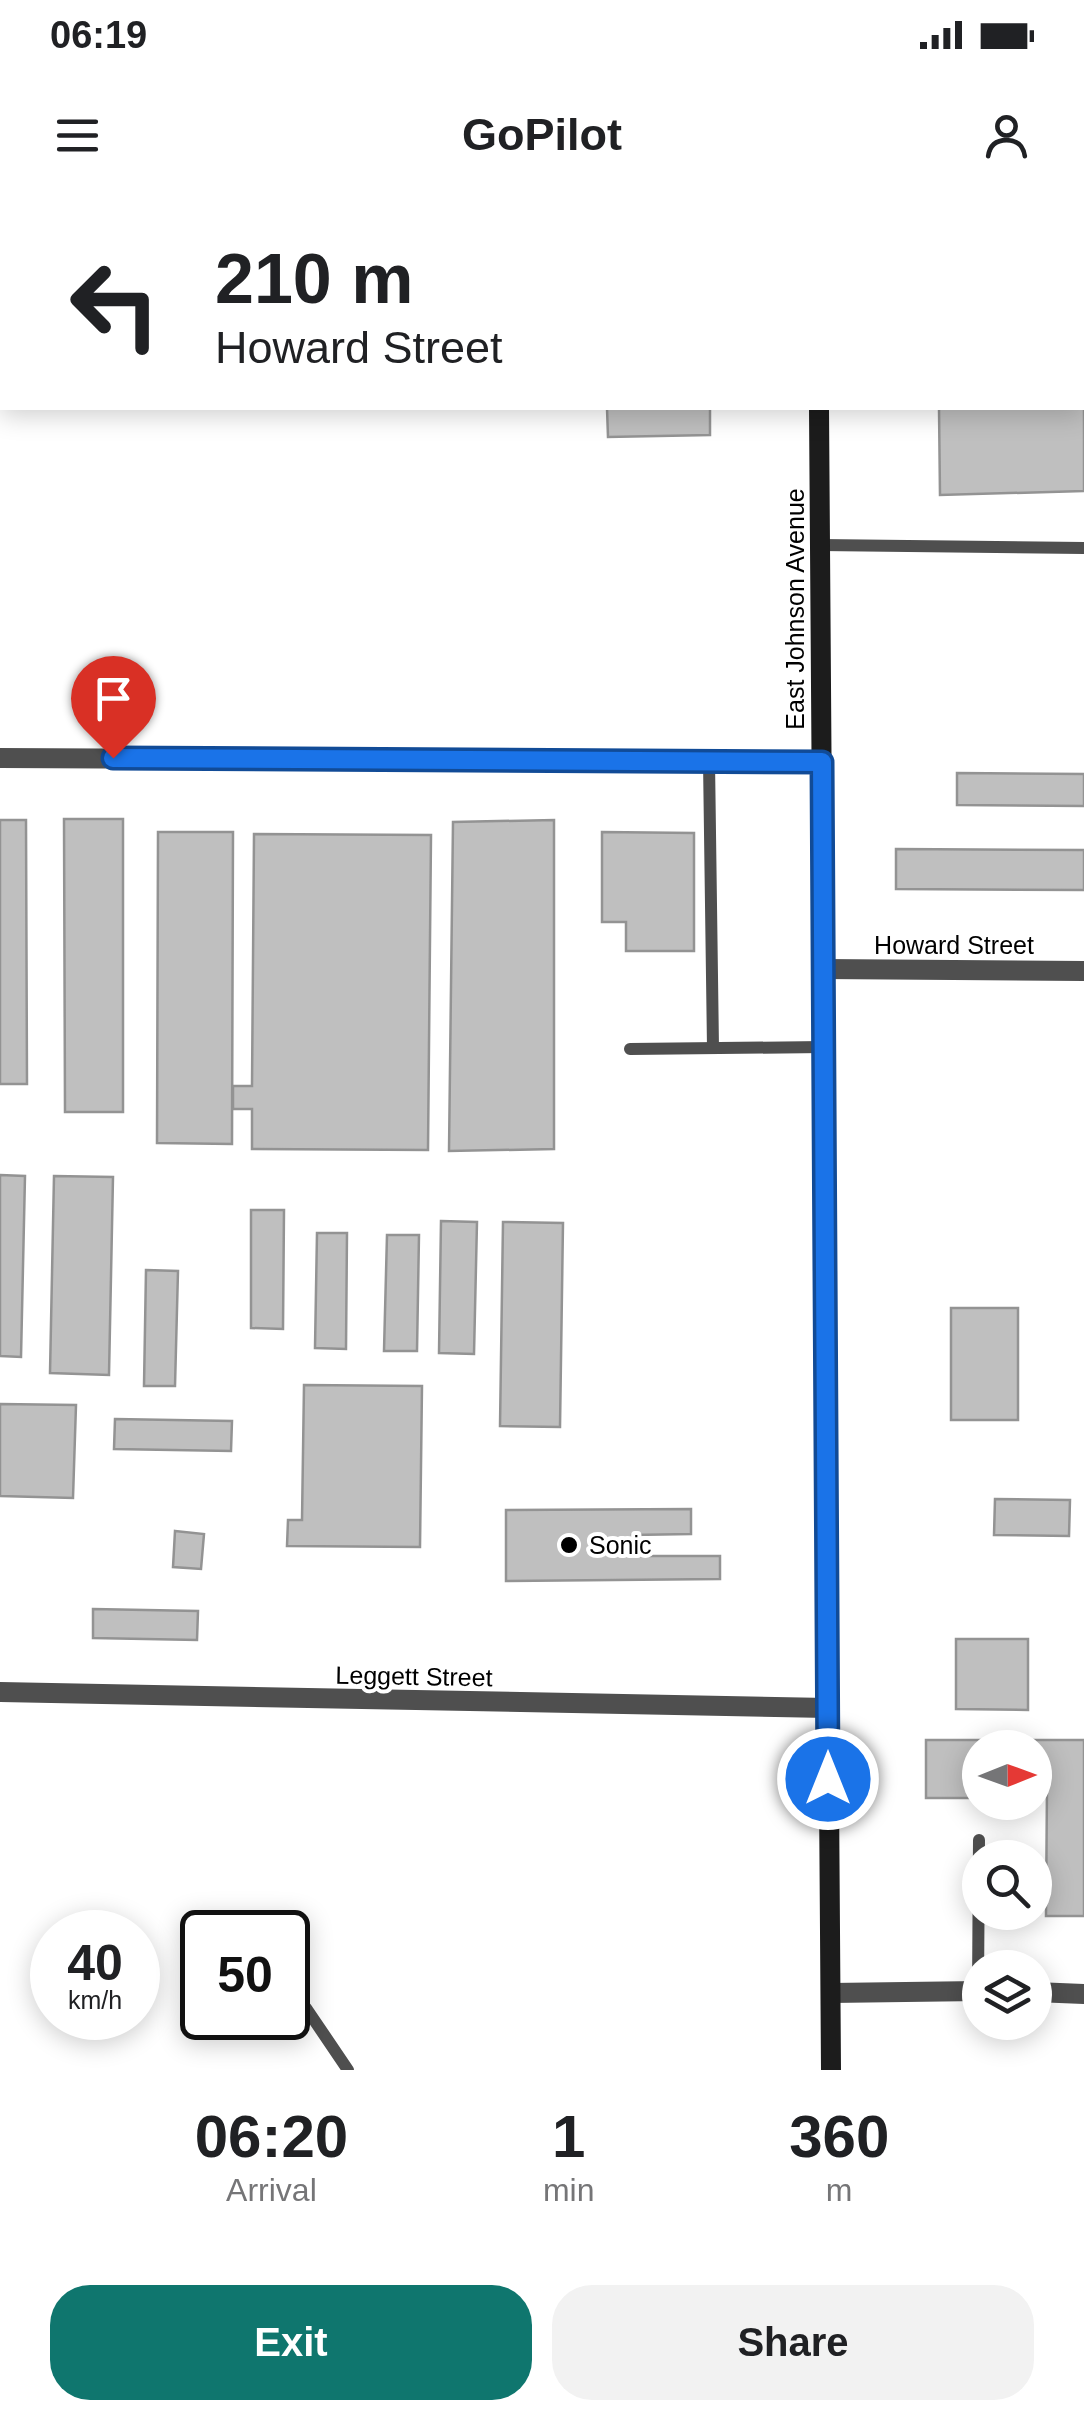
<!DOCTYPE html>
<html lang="en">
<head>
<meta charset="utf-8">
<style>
	:root { --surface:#fff; --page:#f2f2f2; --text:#202124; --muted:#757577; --accent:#0f766e }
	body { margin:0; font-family:Helvetica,sans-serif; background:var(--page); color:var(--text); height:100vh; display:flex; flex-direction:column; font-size:38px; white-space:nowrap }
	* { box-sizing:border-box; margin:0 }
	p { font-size:32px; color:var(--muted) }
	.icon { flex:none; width:55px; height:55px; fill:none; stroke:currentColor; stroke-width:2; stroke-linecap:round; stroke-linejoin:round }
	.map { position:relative; height:1870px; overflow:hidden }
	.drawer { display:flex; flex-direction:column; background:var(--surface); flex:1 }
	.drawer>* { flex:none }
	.top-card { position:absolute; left:0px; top:0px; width:1085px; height:210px; box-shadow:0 5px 25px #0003; background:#fff; color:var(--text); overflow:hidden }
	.needle { width:65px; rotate:89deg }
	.buttons { position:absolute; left:962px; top:1530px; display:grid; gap:20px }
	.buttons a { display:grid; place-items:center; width:90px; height:90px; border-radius:50%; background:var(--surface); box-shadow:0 5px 25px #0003; font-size:50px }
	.speed { position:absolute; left:30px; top:1710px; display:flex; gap:20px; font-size:50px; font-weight:700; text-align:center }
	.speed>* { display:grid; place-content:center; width:130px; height:130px; border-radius:50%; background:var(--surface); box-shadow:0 5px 25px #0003; line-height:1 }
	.speed small { font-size:25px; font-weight:400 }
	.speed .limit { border:5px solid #111; border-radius:15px; background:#fff; color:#111 }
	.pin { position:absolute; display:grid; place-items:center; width:85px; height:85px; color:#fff; margin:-102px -42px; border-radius:50% 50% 50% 0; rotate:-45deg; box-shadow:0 0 10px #0007 }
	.pin .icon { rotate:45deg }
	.me { position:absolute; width:110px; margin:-55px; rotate:0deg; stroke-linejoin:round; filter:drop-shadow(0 0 8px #0008) }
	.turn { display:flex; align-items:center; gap:35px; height:210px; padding:0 50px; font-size:45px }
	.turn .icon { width:130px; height:130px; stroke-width:2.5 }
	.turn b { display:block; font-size:70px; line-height:85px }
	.eta { display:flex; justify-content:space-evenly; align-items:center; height:170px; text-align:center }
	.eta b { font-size:60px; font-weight:800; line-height:70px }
	.action { display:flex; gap:20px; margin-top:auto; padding:20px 50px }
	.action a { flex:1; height:115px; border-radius:40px; background:var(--accent); color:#fff; font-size:40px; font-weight:800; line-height:115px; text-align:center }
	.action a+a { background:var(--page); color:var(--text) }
	.status { display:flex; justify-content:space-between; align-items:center; height:70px; padding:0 50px; background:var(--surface); direction:ltr }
	.status svg { height:28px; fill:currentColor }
	header { display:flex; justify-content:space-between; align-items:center; height:130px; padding:0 50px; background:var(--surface); font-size:45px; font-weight:800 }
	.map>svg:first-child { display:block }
</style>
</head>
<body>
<div class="status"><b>06:19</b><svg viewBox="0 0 49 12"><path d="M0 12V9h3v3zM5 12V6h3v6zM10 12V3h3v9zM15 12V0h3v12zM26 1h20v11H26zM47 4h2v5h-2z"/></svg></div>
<header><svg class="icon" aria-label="menu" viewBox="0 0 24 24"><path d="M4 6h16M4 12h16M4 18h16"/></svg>GoPilot<svg class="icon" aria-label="person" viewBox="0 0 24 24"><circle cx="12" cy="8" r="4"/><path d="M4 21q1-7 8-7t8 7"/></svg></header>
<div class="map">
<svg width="1084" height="1870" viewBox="0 0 1084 1870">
	<rect width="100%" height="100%" fill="#fff"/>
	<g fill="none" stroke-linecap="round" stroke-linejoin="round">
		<path stroke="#9d9d9d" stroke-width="10" d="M113,2L116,0
			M0,81L2,79"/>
	</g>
	<path fill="#bfbfbf" stroke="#939393" stroke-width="2.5" d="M937,0H1084V291L940,295L939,208H1082V2H937Z
		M607,208H710V235L608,237Z
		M957,573L1084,574V606L957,605Z
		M64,619H123V912H65Z
		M0,620H26L27,884H0Z
		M554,620V949L449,951L453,622Z
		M158,632H233L232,944L157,943Z
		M602,632L694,633V751H626V722H602Z
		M254,634L431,635L428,950L252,949V909H233V886H252Z
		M896,649L1084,650V690L896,689Z
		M0,975L25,976L21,1157L0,1156Z
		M54,976L113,977L109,1175L50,1173Z
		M251,1010H284L283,1129L251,1128Z
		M441,1021L477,1022L474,1154L439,1153Z
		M503,1022L563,1023L560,1227L500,1226Z
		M317,1033H347L346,1149L315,1148Z
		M387,1035H419L417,1151H384Z
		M146,1070L178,1071L175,1186H144Z
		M951,1108H1018V1220H951Z
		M304,1185L422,1186L420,1347L287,1346L288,1320H302Z
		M0,1204L76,1205L73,1298L0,1296Z
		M115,1219L232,1221L231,1251L114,1249Z
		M995,1299L1070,1300L1069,1336L994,1335Z
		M691,1309V1334L632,1335V1356H720V1379L506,1381V1310Z
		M175,1331L204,1334L201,1369L173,1367Z
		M93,1409L198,1411L197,1440L93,1438Z
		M956,1439H1028V1510L956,1509Z
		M926,1540H1084V1716H1046L1047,1584H1035V1548H980V1598H926Z"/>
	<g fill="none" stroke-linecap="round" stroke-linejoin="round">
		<path stroke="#4f4f4f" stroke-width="12" d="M820,345L1084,348
			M709,561L713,848
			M630,849L824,847
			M978,1791L979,1640
			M306,1808L348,1870"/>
		<path stroke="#4f4f4f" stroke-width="20" d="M0,558L821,562
			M823,769L1084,771
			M0,1492L828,1508
			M1035,1792L1084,1794
			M831,1793L980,1791"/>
		<path stroke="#1c1c1c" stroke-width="20" d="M818,0V2
			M819,208L831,1870"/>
	</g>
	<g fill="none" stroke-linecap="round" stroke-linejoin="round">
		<defs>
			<path id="route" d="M113,558L822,562L828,1579"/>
		</defs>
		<use href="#route" stroke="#114b97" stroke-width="25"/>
		<use href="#route" stroke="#1a73e8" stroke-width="18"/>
	</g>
	<circle fill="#000" stroke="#fff" stroke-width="4" cx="569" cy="1345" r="10"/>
	<g text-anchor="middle" stroke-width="8" stroke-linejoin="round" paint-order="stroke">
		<g font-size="25" fill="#000" stroke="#fff">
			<text transform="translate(795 409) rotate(-90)" y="9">East Johnson Avenue</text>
			<text x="954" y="754">Howard Street</text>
			<text transform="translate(414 1476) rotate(1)" y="9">Leggett Street</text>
		</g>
		<g font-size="25" fill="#000" stroke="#fff" text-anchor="start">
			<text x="589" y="1354">Sonic</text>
		</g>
	</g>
</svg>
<div class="buttons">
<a><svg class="needle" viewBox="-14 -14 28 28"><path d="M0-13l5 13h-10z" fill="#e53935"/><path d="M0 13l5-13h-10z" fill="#757577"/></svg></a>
<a><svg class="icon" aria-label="search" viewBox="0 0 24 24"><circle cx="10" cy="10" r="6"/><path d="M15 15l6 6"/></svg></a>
<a><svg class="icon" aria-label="layers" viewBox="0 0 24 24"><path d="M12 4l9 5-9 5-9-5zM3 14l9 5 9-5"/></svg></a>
</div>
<div class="speed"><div>40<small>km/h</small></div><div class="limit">50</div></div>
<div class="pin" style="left:113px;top:558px;background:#d93025"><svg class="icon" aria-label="arrive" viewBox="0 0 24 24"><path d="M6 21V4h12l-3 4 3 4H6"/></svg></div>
<svg class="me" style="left:828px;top:1579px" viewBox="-20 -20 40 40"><circle r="17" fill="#1a73e8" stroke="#fff" stroke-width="3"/><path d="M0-11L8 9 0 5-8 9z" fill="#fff"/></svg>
<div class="top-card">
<div class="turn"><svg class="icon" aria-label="left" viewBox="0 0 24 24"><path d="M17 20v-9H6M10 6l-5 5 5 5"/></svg><div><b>210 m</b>Howard Street</div></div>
</div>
</div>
<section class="drawer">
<div class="eta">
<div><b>06:20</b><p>Arrival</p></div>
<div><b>1</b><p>min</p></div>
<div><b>360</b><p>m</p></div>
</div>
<div class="action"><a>Exit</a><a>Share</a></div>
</section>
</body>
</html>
